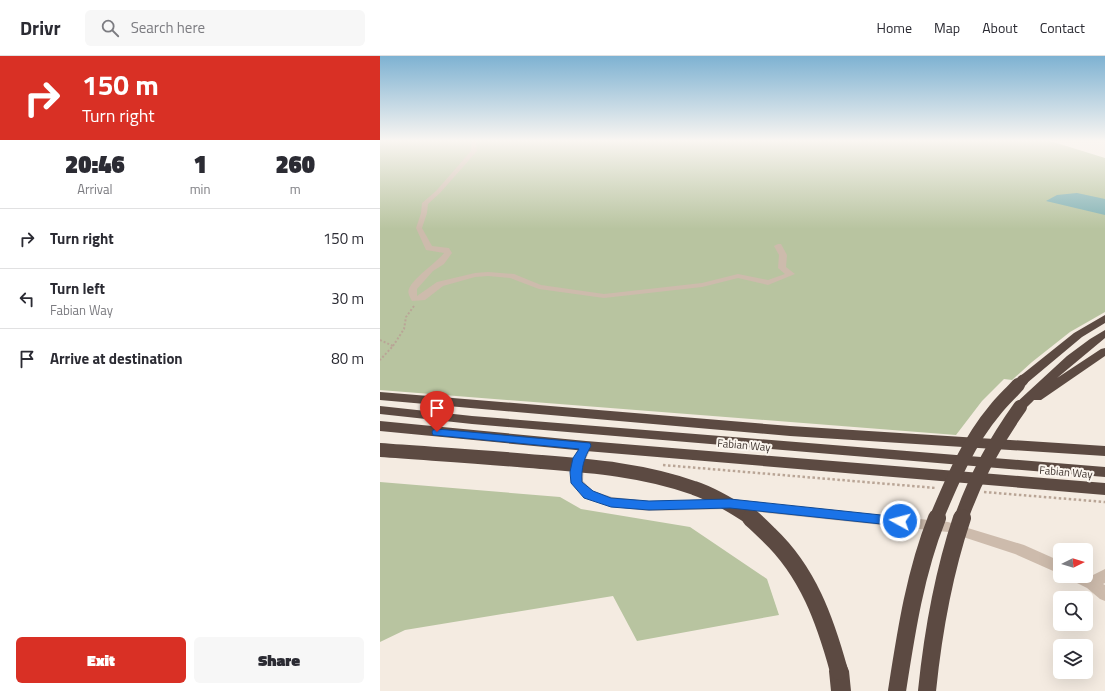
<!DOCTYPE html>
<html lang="en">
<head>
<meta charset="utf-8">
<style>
	:root { --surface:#fff; --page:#f7f7f7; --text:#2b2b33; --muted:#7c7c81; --line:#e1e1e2; --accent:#d93025 }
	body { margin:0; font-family:"Titillium Web",sans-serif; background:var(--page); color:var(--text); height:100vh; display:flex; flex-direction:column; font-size:15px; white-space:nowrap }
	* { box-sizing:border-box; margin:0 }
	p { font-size:13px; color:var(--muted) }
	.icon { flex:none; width:22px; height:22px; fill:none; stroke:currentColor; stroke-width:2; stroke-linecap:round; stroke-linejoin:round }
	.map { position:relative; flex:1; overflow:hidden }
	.details { display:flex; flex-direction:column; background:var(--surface); width:380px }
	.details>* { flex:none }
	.banner { background:#d93025; color:#fff; overflow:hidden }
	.needle { width:26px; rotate:85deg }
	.buttons { position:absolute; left:673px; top:487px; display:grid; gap:8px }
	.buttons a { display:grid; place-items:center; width:40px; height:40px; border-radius:6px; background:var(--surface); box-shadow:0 4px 16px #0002; font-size:20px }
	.pin { position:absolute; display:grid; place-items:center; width:34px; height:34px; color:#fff; margin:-41px -17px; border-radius:50% 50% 50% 0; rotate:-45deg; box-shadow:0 0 4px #0007 }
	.pin .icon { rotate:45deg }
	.me { position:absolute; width:44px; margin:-22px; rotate:277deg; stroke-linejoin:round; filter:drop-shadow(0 0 3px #0008) }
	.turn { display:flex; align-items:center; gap:14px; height:84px; padding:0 16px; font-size:18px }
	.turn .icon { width:52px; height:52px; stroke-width:2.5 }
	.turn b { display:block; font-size:28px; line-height:34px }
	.eta { display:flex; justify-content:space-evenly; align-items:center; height:68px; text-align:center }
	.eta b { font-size:24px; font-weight:800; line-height:28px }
	.button { display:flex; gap:8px; margin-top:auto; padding:8px 16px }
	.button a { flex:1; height:46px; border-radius:6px; background:var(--accent); color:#fff; font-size:16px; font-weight:800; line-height:46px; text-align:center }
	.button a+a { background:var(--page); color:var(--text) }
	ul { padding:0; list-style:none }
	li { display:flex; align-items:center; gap:12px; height:60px; padding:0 16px; border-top:1px solid var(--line) }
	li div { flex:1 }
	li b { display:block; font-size:15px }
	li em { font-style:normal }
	header { display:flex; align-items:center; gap:24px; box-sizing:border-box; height:56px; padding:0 20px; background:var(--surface); border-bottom:1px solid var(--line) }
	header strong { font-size:19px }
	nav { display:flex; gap:22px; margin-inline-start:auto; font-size:14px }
	.search { width:280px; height:36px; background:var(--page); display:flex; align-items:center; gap:10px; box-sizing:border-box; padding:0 14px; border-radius:6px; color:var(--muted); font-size:15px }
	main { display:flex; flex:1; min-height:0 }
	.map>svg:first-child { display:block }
</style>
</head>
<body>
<header>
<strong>Drivr</strong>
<div class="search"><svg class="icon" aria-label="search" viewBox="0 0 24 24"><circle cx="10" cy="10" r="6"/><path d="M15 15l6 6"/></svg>Search here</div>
<nav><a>Home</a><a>Map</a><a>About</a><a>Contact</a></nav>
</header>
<main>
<section class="details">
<div class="banner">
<div class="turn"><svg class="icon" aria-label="right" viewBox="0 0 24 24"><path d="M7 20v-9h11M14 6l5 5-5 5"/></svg><div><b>150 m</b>Turn right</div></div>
</div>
<div class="eta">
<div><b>20:46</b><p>Arrival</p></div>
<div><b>1</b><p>min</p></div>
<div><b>260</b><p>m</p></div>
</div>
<ul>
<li><svg class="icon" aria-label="right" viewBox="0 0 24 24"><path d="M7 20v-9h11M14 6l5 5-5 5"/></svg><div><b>Turn right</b></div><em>150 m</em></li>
<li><svg class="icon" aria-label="left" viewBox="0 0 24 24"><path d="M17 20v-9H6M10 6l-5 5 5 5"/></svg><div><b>Turn left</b><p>Fabian Way</p></div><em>30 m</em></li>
<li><svg class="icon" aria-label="arrive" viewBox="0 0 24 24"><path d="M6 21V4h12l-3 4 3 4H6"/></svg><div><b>Arrive at destination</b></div><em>80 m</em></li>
</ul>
<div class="button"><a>Exit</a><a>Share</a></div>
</section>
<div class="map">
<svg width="725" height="635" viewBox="0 0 725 635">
	<rect width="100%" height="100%" fill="#f4ebe1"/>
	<path fill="#b8c4a0" d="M0,84H667L725,102V256L690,276L652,306L632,324L624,323L602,345L576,379L0,334Z
		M0,426L180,441L201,453L310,471L387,523L399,559L257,585L233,540L25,574L0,586Z"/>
	<path fill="#7fb0b2" d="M697,137L725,143V159L666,145L677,139Z"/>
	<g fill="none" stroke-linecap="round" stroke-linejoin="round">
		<path stroke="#b9a596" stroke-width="2" stroke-dasharray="2 2" stroke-linecap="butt" d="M0,284L13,290L0,304
			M13,290L24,273L26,261L34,250"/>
		<path stroke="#b9a596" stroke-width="2.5" stroke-dasharray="2.5 2.5" stroke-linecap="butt" d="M283,409L556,432
			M604,436L725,446"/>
		<path fill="#cdbbac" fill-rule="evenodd" d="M92,84H96L97,95L60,137L48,148L47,157L42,172L52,190L69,192L72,197L64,208L53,215L37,233V240L57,226L95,217L108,216L134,218L161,229L224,238L322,227L358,218L388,224L405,218L398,212L399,199L394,190L398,188H401L407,199L406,211L415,218L388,229L358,222L322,231L224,242L159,233L130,222L108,220L95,221L63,230L45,244L32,245C30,241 27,237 29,233C33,222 56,207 64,197L46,194L36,172L41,157L42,147L56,135L91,95Z
			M206,386L210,387L212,390L204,407L203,425L213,435L232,441L269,445L350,443L568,466L644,489L680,505V518L635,498L568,476L350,453L269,455L231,451L205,441L191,427C190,412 194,400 202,387Z
			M725,513V527L723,528L725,529V545L720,543L707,532L691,524L689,520H706V518L711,520Z"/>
		<path fill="#5c4a42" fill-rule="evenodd" d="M725,259V267L702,281L647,327H639L637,324L639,321L694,277Z
			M725,274V282L677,322L721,293L725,292V300L661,344H654C648,350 644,356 635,354L634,351L635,348L687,300L710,283Z
			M0,336L410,370L725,390V400L410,380L0,344Z
			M0,350L92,360L725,411V421L92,368L0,358Z
			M0,365L206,385L725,427V439L206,395L0,375Z
			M459,605L466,608L469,615L471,635H451L449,615L452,608Z"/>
		<path stroke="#5c4a42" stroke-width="11" d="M637,330L643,324"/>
		<path stroke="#5c4a42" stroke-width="14" d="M0,394C54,398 107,401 161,406C212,410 264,414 314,432C335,439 354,451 372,463
			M556,463C572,425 588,386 615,354C622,345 631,337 638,329
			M581,463C595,422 615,386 640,351"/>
		<path stroke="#5c4a42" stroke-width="18" d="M371,462C377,467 383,473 389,479C428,516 445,564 459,615
			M517,635C526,577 535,517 557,462
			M547,635C553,576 563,519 582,462"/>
	</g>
	<linearGradient id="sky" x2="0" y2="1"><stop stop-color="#7eb2d2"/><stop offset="0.49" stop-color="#faf6f2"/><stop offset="1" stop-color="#faf6f2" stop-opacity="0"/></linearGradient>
	<rect width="725" height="173" fill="url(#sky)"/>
	<path fill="#1a73e8" stroke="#114b97" d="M57,373L210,387L211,390C204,402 201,412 202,426L213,435L231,442L269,445L350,443L520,461L525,462L526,465L525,469L520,470L350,452L269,454L231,451L204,442L191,427L190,416L193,402L199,393L53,379L52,376L53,374Z"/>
	<g text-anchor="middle" stroke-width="4" stroke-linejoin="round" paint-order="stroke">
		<g font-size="11" fill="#3b302b" stroke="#fbf5ee">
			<text transform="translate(364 389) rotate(5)" y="4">Fabian Way</text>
			<text transform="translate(686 416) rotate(5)" y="4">Fabian Way</text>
		</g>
	</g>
</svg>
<div class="buttons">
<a><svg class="needle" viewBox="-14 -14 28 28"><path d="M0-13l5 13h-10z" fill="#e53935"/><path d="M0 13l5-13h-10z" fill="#7c7c81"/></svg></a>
<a><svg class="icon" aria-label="search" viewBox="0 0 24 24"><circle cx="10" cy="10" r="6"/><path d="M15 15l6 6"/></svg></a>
<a><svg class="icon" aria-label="layers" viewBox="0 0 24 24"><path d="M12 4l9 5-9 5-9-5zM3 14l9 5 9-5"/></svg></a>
</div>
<div class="pin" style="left:57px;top:376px;background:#d93025"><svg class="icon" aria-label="arrive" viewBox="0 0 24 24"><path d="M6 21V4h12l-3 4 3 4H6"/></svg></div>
<svg class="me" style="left:520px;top:465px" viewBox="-20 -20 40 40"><circle r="17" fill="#1a73e8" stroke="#fff" stroke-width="3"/><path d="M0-11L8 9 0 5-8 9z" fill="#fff"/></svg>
</div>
</main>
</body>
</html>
